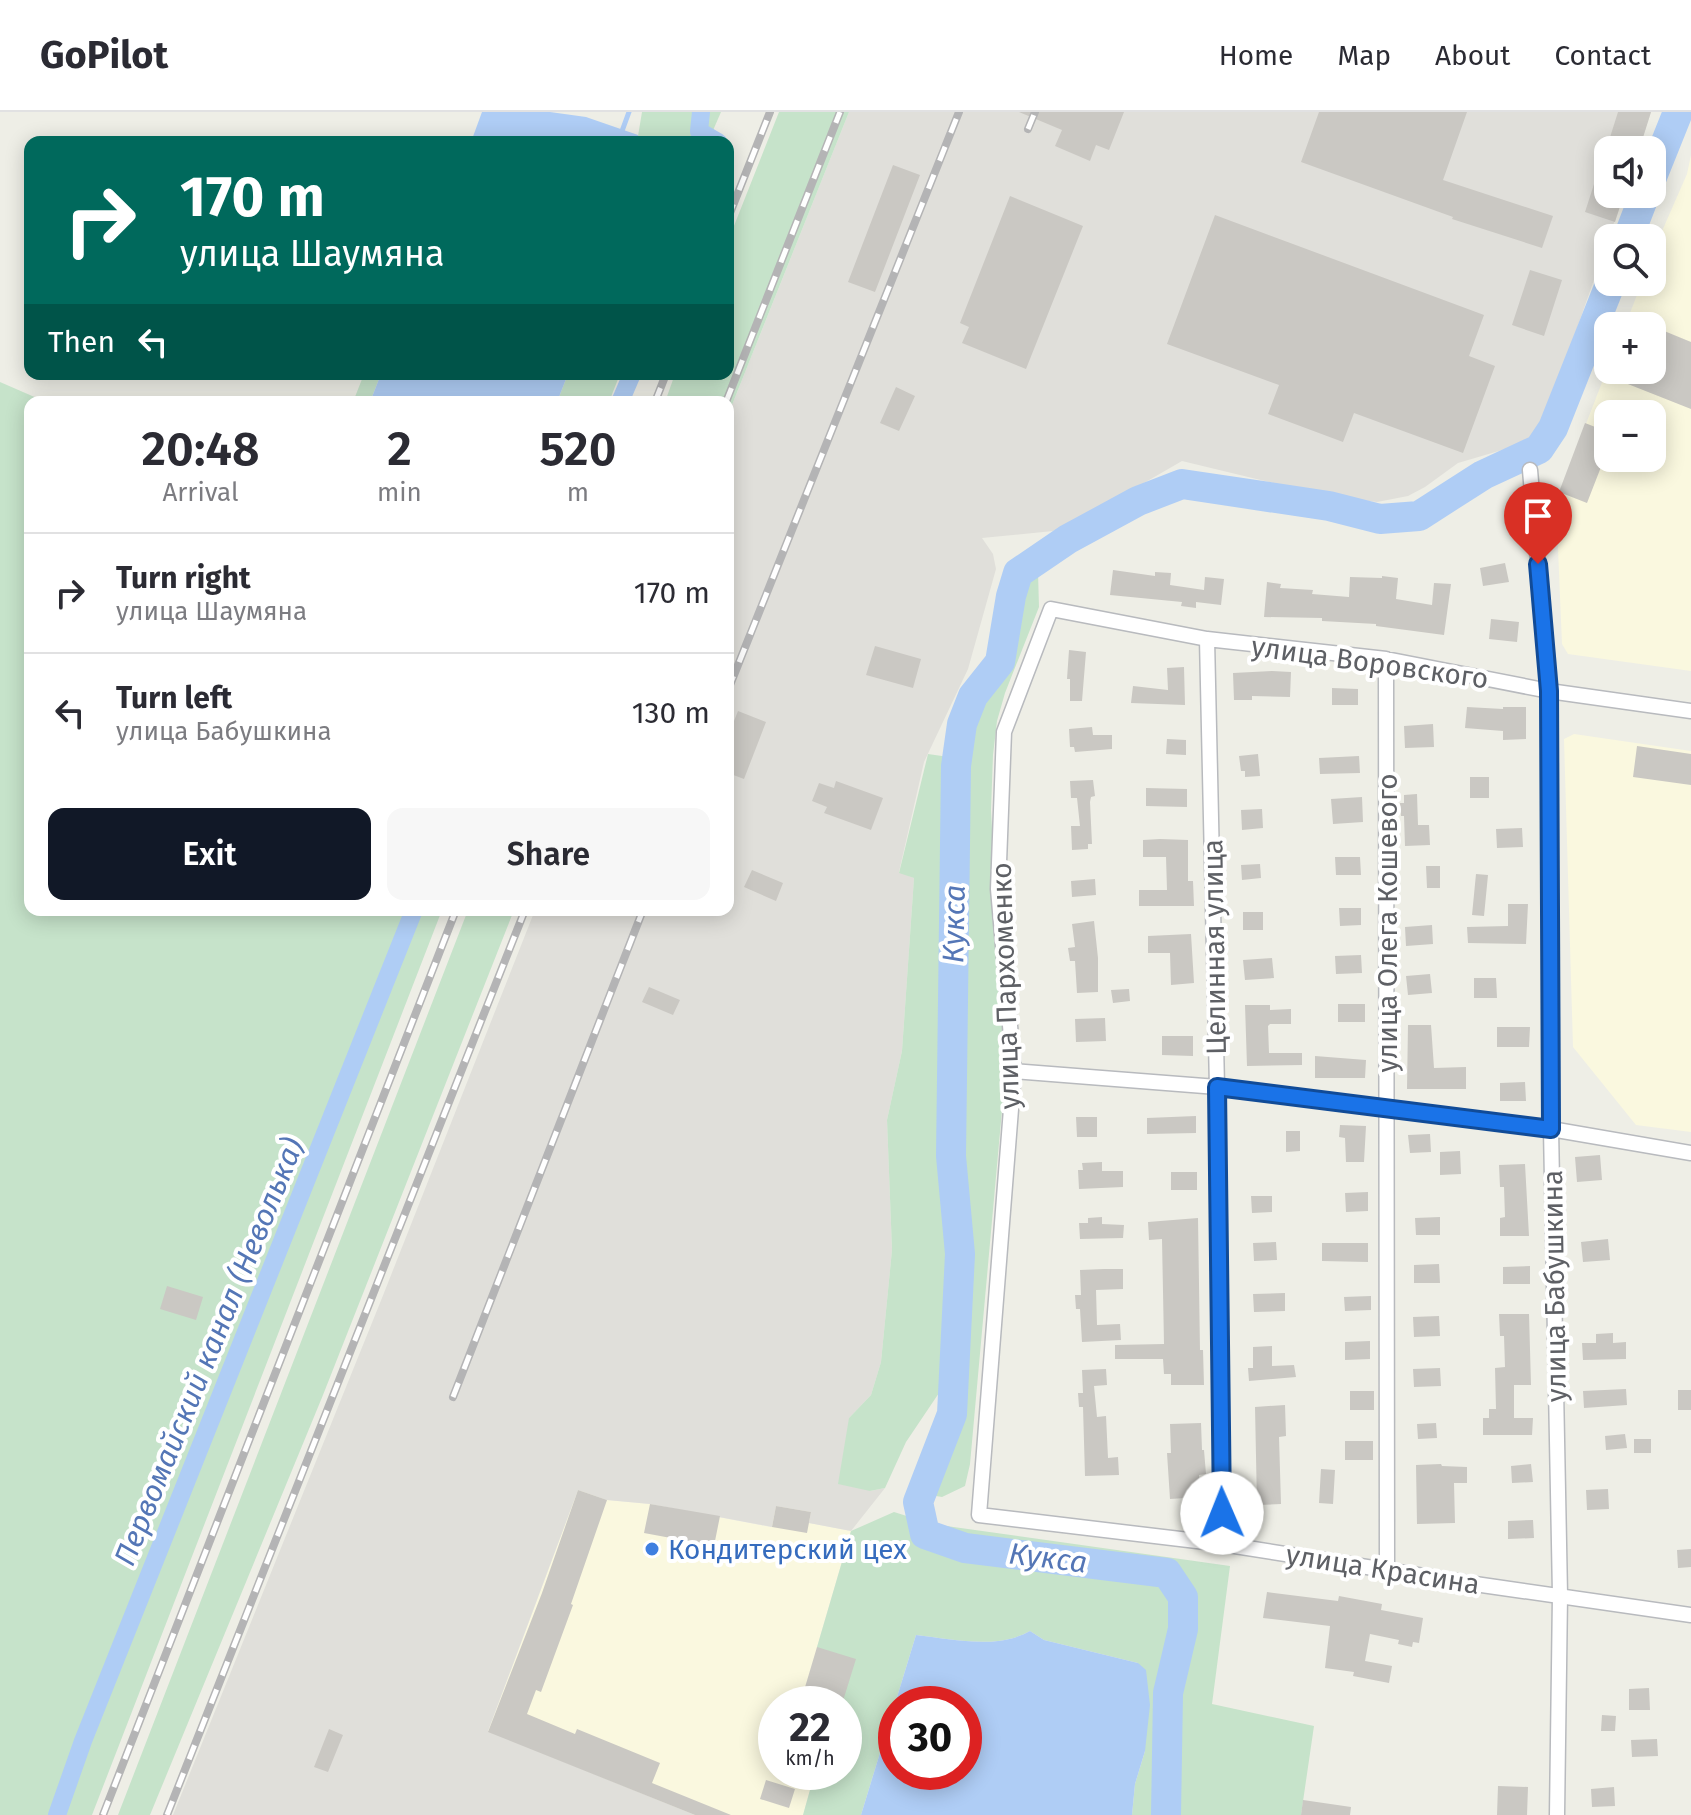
<!DOCTYPE html>
<html lang="en">
<head>
<meta charset="utf-8">
<style>
	:root { --surface:#fff; --page:#f7f7f7; --text:#2b2b33; --muted:#7c7c81; --line:#e1e1e2; --accent:#111827 }
	body { margin:0; font-family:"Fira Sans",sans-serif; background:var(--page); color:var(--text); height:100vh; display:flex; flex-direction:column; font-size:30px; white-space:nowrap }
	* { box-sizing:border-box; margin:0 }
	p { font-size:26px; color:var(--muted) }
	.icon { flex:none; width:44px; height:44px; fill:none; stroke:currentColor; stroke-width:2; stroke-linecap:round; stroke-linejoin:round }
	.map { position:relative; flex:1; overflow:hidden }
	.drawer { position:absolute; left:24px; top:284px; width:710px; height:520px; display:flex; flex-direction:column; background:var(--surface); border-radius:16px; box-shadow:0 4px 20px #0003 }
	.drawer>* { flex:none }
	.top-card { position:absolute; left:24px; top:24px; width:710px; height:244px; border-radius:16px; box-shadow:0 4px 20px #0003; background:#00695c; color:#fff; overflow:hidden }
	.controls { position:absolute; left:1594px; top:24px; display:grid; gap:16px }
	.controls a { display:grid; place-items:center; width:72px; height:72px; border-radius:16px; background:var(--surface); box-shadow:0 4px 20px #0003; font-size:40px }
	.speed { position:absolute; left:758px; top:1574px; display:flex; gap:16px; font-size:40px; font-weight:700; text-align:center }
	.speed>* { display:grid; place-content:center; width:104px; height:104px; border-radius:50%; background:var(--surface); box-shadow:0 4px 20px #0003; line-height:1 }
	.speed small { font-size:20px; font-weight:400 }
	.speed .limit { border:12px solid #d22; background:#fff; color:#111 }
	.pin { position:absolute; display:grid; place-items:center; width:68px; height:68px; color:#fff; margin:-82px -34px; border-radius:50% 50% 50% 0; rotate:-45deg; box-shadow:0 0 8px #0007 }
	.pin .icon { rotate:45deg }
	.me { position:absolute; width:88px; margin:-44px; rotate:359deg; stroke-linejoin:round; filter:drop-shadow(0 0 6px #0008) }
	.turn { display:flex; align-items:center; gap:28px; height:168px; padding:0 24px; font-size:36px }
	.turn .icon { width:104px; height:104px; stroke-width:2.5 }
	.turn b { display:block; font-size:56px; line-height:68px }
	.then { display:flex; align-items:center; height:76px; padding:0 24px; background:#0003; gap:16px; font-size:30px }
	.eta { display:flex; justify-content:space-evenly; align-items:center; height:136px; text-align:center }
	.eta b { font-size:48px; font-weight:600; line-height:56px }
	.primary-button { display:flex; gap:16px; margin-top:auto; padding:16px 24px }
	.primary-button a { flex:1; height:92px; border-radius:16px; background:var(--accent); color:#fff; font-size:32px; font-weight:600; line-height:92px; text-align:center }
	.primary-button a+a { background:var(--page); color:var(--text) }
	ul { padding:0; list-style:none }
	li { display:flex; align-items:center; gap:24px; height:120px; padding:0 24px; border-top:2px solid var(--line) }
	li div { flex:1 }
	li b { display:block; font-size:30px }
	li em { font-style:normal }
	header { display:flex; align-items:center; gap:48px; box-sizing:border-box; height:112px; padding:0 40px; background:var(--surface); border-bottom:2px solid var(--line) }
	header strong { font-size:38px }
	nav { display:flex; gap:44px; margin-inline-start:auto; font-size:28px }
	.map>svg:first-child { display:block }
</style>
</head>
<body>
<header>
<strong>GoPilot</strong>
<nav><a>Home</a><a>Map</a><a>About</a><a>Contact</a></nav>
</header>
<div class="map">
<svg width="1691" height="1703" viewBox="0 0 1691 1703">
	<rect width="100%" height="100%" fill="#eeeee6"/>
	<path fill="#faf8df" fill-rule="evenodd" d="M1691,43V559L1568,542L1562,532L1556,389L1608,255V258H1652V214H1625L1642,170H1652V142L1687,62ZM1608,302H1652V346H1608Z
		M1574,622L1691,639V1020L1636,1013L1573,935L1564,627Z
		M578,1378L607,1388L650,1392L771,1415L776,1394L811,1400L809,1411L851,1419L817,1535L842,1592H776V1660H815L803,1703H695L488,1620Z"/>
	<path fill="#e0dfda" d="M849,0H1651L1639,38H1608V82H1624L1540,322L1533,329L1458,351L1425,375L1408,384L1377,390L1322,383L1182,349L1080,408L1053,419L982,426L993,442L996,457L968,557L924,650L899,760L914,766L902,939L887,1008L892,1138L881,1250L871,1283L849,1306L870,1379L885,1376L851,1419L809,1411L811,1400L776,1394L772,1415L650,1392L607,1388L578,1378L488,1619L695,1703H173L382,1186L535,798H728V303Z"/>
	<path fill="#c6e3ca" d="M642,0H721L708,30H637Z
		M779,0H849L728,303V290H665L675,262H728V129Z
		M364,262H381L370,290H353Z
		M568,262H620L609,290H557Z
		M0,270L46,290H30V798H442L92,1703H0Z
		M1038,460L1039,495L1005,581L997,609L993,643L991,698L1005,965L970,1352L965,1374L942,1385L930,1383L959,1298L966,1127L957,1032L965,646L982,584L1005,555L1024,465Z
		M928,642L949,645L948,755L940,945L943,1037L952,1142L941,1278L906,1330L885,1376L870,1379L838,1372L849,1306L871,1283L881,1250L892,1138L887,1008L902,939L914,766L899,761Z
		M468,798H514L323,1283L150,1703H118Z
		M894,1400L932,1412L1230,1454L1212,1592L1314,1614L1301,1703H1132L1135,1672L1145,1639L1138,1551L1044,1528L1030,1519C996,1538 953,1527 916,1523L861,1703H803L815,1660H844V1592L817,1535L851,1419Z"/>
	<path fill="#afcdf5" fill-rule="evenodd" d="M482,0H550L586,5L638,23L637,30H471Z
		M381,262H568L557,290H370Z
		M1030,1519L1044,1528L1138,1551L1146,1558L1150,1593L1145,1639L1135,1672L1132,1703H861L916,1523C953,1527 996,1538 1030,1519ZM896,1592H964V1660H896Z"/>
	<g fill="none" stroke-linecap="round" stroke-linejoin="round">
		<path stroke="#afcdf5" stroke-width="5" d="M618,30L629,0"/>
		<path stroke="#afcdf5" stroke-width="18" d="M701,0L699,19L718,30
			M620,290L632,262
			M57,1703L83,1629L414,798"/>
		<path stroke="#afcdf5" stroke-width="30" d="M1652,65L1678,0
			M1628,126L1645,82
			M1166,1703L1168,1581L1183,1517V1485L1167,1461L965,1436L925,1422L918,1390L952,1302L960,1142L951,1044L956,654L962,612L973,584L1000,550L1011,484L1018,461L1068,427L1138,389L1182,372L1329,394L1380,407L1419,404L1483,363L1539,337L1553,316L1611,170"/>
	</g>
	<path fill="#cac8c3" d="M1019,0H1124L1109,38L1096,33L1090,49L1055,34L1062,18Z
		M1319,0H1467L1443,68L1553,104L1542,136L1452,107L1453,105L1301,50Z
		M1618,0H1651L1639,38H1606Z
		M1605,38L1608,39V82H1624L1615,110L1585,100Z
		M893,53L920,63L875,180L848,170Z
		M1010,84L1083,114L1026,257L962,231L969,215L960,211Z
		M1215,103L1484,203L1469,244L1495,254L1463,341L1354,301L1343,330L1268,302L1279,273L1167,232Z
		M1530,158L1562,168L1544,224L1512,213Z
		M1652,214L1691,230V297L1595,259L1652,258Z
		M896,275L915,284L899,319L880,311Z
		M1585,311L1608,320V337L1587,391L1559,380Z
		M1505,451L1509,470L1483,474L1480,456Z
		M1113,458L1155,464V460L1171,461L1170,473L1204,478L1205,465L1224,467L1221,493L1196,490V496L1181,494L1182,490L1110,483Z
		M1382,464L1398,466L1396,487L1432,493L1434,471L1451,472L1444,523L1376,514V512L1322,509V506L1264,505L1267,470L1281,472L1280,476L1313,478L1312,482L1349,485L1350,465L1382,466Z
		M1491,507L1519,510L1517,530L1489,527Z
		M875,534L921,547L913,576L866,563Z
		M1069,538L1086,540L1082,589H1070V567H1067Z
		M1184,555L1185,593L1131,591L1133,574L1168,578L1167,556Z
		M1272,559L1291,560L1290,585L1252,584V588H1234L1233,561Z
		M1332,576L1358,577V593H1332Z
		M1467,595L1503,597V595H1526V627L1503,628V619L1465,616Z
		M738,599L766,610L744,667L728,661V624Z
		M1433,612L1434,635L1405,636L1404,614Z
		M1092,615L1093,623H1112V637L1075,640L1074,635H1070L1069,617Z
		M1167,627L1186,628V643L1166,642Z
		M1637,634L1691,642V673L1633,665Z
		M1258,642L1260,664L1245,665V659H1241L1239,644Z
		M1359,644L1360,661L1320,662L1319,646Z
		M1470,665H1489V686H1470Z
		M1093,668L1095,684L1091,685L1090,690L1092,732H1088V737L1072,738L1071,714H1080L1077,686H1071L1070,669Z
		M836,669L883,686L871,718L824,701L827,695L812,689L819,671L834,676Z
		M1146,676L1187,677V695L1146,694Z
		M1417,682L1418,713H1429L1430,733L1405,734L1404,704H1401L1400,691H1404V683Z
		M1362,685L1363,710L1333,712L1331,687Z
		M1262,697L1263,716L1242,718L1241,698Z
		M1522,716L1523,735L1497,736L1496,717Z
		M1160,727L1188,728V769H1193L1194,794H1139V778H1167L1166,745H1143V728Z
		M1335,745H1360L1361,763H1336Z
		M1260,752L1261,766L1242,768L1241,753Z
		M1426,754H1440V776H1427Z
		M752,758L783,771L776,789L744,775Z
		M1476,762L1488,763L1484,804L1472,803Z
		M1095,767L1096,783L1072,785L1071,769Z
		M1508,792H1528L1526,832L1468,831L1467,815L1508,814Z
		M1339,796H1361V813L1340,814Z
		M1243,800H1263V818H1243Z
		M1094,809L1098,846V880L1077,881L1075,849H1070L1068,836L1075,835L1072,812Z
		M1432,813L1433,832L1406,834L1405,815Z
		M1191,822L1194,871L1171,873L1170,841H1148V824Z
		M1361,843L1362,861L1336,862L1335,844Z
		M1272,846L1274,866L1245,868L1243,848Z
		M1430,862L1432,881L1408,883L1406,864Z
		M1474,866H1496L1497,886H1474Z
		M649,875L680,888L673,903L642,890Z
		M1129,877L1130,889L1113,891L1111,878Z
		M1338,892H1365V910H1338Z
		M1245,893H1270V898L1291,897V912H1270L1268,914L1269,941H1302V953L1247,954Z
		M1105,906L1106,929L1076,930L1075,907Z
		M1408,913H1431L1434,956L1466,955V977H1407Z
		M1497,915H1530L1529,935H1497Z
		M1162,924H1193V944L1162,943Z
		M1315,944L1366,948L1365,966H1315Z
		M1525,970L1526,989H1500V971Z
		M1196,1004V1021L1147,1022V1006Z
		M1076,1005H1097V1025H1077Z
		M1340,1013L1366,1014L1364,1050H1346L1345,1026L1339,1025Z
		M1286,1019H1300V1039L1286,1040Z
		M1430,1022L1431,1040L1410,1041L1408,1023Z
		M1460,1039L1461,1062L1440,1063V1040Z
		M1600,1043L1602,1068L1577,1070L1575,1045Z
		M1102,1050V1059H1123V1075L1079,1077L1078,1058H1083L1082,1051Z
		M1525,1052L1529,1124H1500V1106L1505,1105L1504,1075H1500L1499,1053Z
		M1171,1060H1197V1078H1171Z
		M1368,1080V1099L1346,1100L1345,1081Z
		M1251,1084H1272V1100L1252,1101Z
		M1102,1105V1112L1124,1113L1123,1126L1080,1127L1079,1111H1088V1106Z
		M1440,1105V1123H1416L1415,1106Z
		M1198,1106L1200,1238H1203L1204,1273H1171V1262H1164L1163,1247H1115V1233L1164,1232L1162,1127L1149,1128L1148,1110Z
		M1608,1127L1610,1148L1583,1150L1581,1130Z
		M1276,1130L1277,1148L1254,1149L1253,1131Z
		M1322,1131H1368V1150L1322,1149Z
		M1439,1152L1440,1171H1414V1153Z
		M1530,1154V1172H1503V1155Z
		M1104,1157H1123V1177L1096,1178L1097,1213L1120,1212L1121,1228L1082,1230L1080,1197H1076L1075,1183H1081L1080,1158Z
		M167,1174L203,1185L196,1208L160,1197Z
		M1285,1181V1199L1254,1200L1253,1182Z
		M1371,1184V1198L1345,1199L1344,1185Z
		M1499,1202H1529L1531,1273H1514V1306H1533L1532,1323H1483V1306H1489V1297H1496L1495,1256L1505,1255L1504,1224H1500Z
		M1439,1204L1440,1224L1414,1225L1413,1205Z
		M1613,1221V1231L1626,1230V1247L1583,1248L1582,1231H1596V1222Z
		M1370,1229V1247L1345,1248V1230Z
		M1272,1234V1254L1294,1253L1296,1265L1249,1269L1248,1256H1253V1235Z
		M1440,1256L1441,1274L1414,1275L1413,1257Z
		M1106,1257L1107,1273L1094,1274L1097,1305L1106,1304L1108,1346L1118,1345L1119,1363L1085,1364L1083,1295H1079L1078,1281H1083L1082,1258Z
		M1626,1277L1627,1293L1584,1296L1583,1279Z
		M1678,1278H1691V1298H1678Z
		M1350,1279H1374V1298H1350Z
		M1285,1293L1286,1324L1279,1325L1281,1392L1257,1393L1255,1295Z
		M1201,1311L1202,1338H1204L1206,1362L1199,1363L1201,1385L1170,1387L1167,1341H1171L1170,1312Z
		M1436,1311L1437,1326L1418,1327L1417,1312Z
		M1625,1322L1627,1336L1606,1338L1605,1324Z
		M1634,1327H1651V1341H1634Z
		M1345,1329H1373V1348H1345Z
		M1441,1352L1442,1354L1467,1355V1371H1454L1455,1411L1417,1412L1416,1353Z
		M1531,1352L1533,1370L1512,1371L1511,1354Z
		M1321,1357L1335,1358L1333,1392L1319,1391Z
		M1608,1377L1609,1397L1587,1398L1586,1378Z
		M578,1378L607,1388L571,1492L573,1493L541,1580L536,1578L527,1602L575,1622L577,1617L660,1651L652,1671L731,1703H695L488,1620L542,1481Z
		M650,1392L720,1404L714,1434L644,1421Z
		M776,1394L811,1400L807,1421L772,1415Z
		M1533,1408L1534,1426L1508,1427V1409Z
		M1691,1437V1455L1678,1456L1677,1438Z
		M1267,1480L1338,1489L1339,1484L1382,1492L1381,1498L1423,1506L1419,1531L1413,1530L1412,1535L1398,1532L1399,1528L1370,1522L1365,1549L1392,1554L1389,1571L1353,1564L1354,1560L1325,1556L1330,1514L1263,1506Z
		M817,1535L856,1547L842,1592H800Z
		M1649,1576L1650,1598H1629V1577Z
		M1602,1603L1616,1604L1615,1619H1601Z
		M329,1617L343,1623L328,1660L314,1655Z
		M1657,1627L1658,1644L1632,1645L1631,1628Z
		M766,1668L795,1677L789,1696L760,1687Z
		M1498,1674L1528,1675L1527,1703H1497Z
		M1614,1675L1615,1694L1592,1695L1591,1677Z
		M1303,1688L1351,1695L1350,1703H1301Z"/>
	<g fill="none" stroke-linecap="round" stroke-linejoin="round">
		<defs>
			<path id="minor" d="M1530,358L1549,579L1551,1017L1560,1483L1557,1703
				M1207,527L1217,975L1222,1432
				M1386,547L1387,1459
				M1691,599L1549,579L1386,547L1207,527L1051,497L1004,620L998,777L1014,959L979,1403L1222,1432L1468,1471L1691,1503
				M1014,959L1217,975L1551,1017L1691,1041"/>
		</defs>
		<use href="#minor" stroke="#b8babe" stroke-width="17"/>
		<use href="#minor" stroke="#fff" stroke-width="14"/>
		<defs>
			<path id="rail" d="M1028,17L1035,0
				M728,106L770,0
				M655,290L666,262
				M726,290L840,0
				M728,578L959,0
				M453,1285L643,798
				M103,1703L456,798
				M167,1703L525,798"/>
		</defs>
		<use href="#rail" stroke="#b4b4b5" stroke-width="8"/>
		<use href="#rail" stroke="#fff" stroke-width="5" stroke-dasharray="15" stroke-linecap="butt"/>
	</g>
	<g fill="none" stroke-linecap="round" stroke-linejoin="round">
		<defs>
			<path id="route" d="M1222,1401L1217,975L1551,1017L1549,579L1538,452"/>
		</defs>
		<use href="#route" stroke="#114b97" stroke-width="20"/>
		<use href="#route" stroke="#1a73e8" stroke-width="14"/>
	</g>
	<circle fill="#3f7fe0" stroke="#fff" stroke-width="3" cx="652" cy="1437" r="8"/>
	<g text-anchor="middle" stroke-width="8" stroke-linejoin="round" paint-order="stroke">
		<g font-size="28" fill="#5e6065" stroke="#fff">
			<text transform="translate(1370 550) rotate(8)" y="10">улица Воровского</text>
			<text transform="translate(1387 811) rotate(-90)" y="10">улица Олега Кошевого</text>
			<text transform="translate(1214 835) rotate(-91)" y="10">Целинная улица</text>
			<text transform="translate(1005 874) rotate(-92)" y="10">улица Пархоменко</text>
			<text transform="translate(1554 1174) rotate(-91)" y="10">улица Бабушкина</text>
			<text transform="translate(1383 1457) rotate(9)" y="10">улица Красина</text>
		</g>
		<g font-size="28" fill="#366cbe" stroke="#fff" text-anchor="start">
			<text x="668" y="1447">Кондитерский цех</text>
		</g>
		<g font-size="30" font-style="italic" fill="#5476b6" stroke="#fff">
			<text transform="translate(954 812) rotate(-89)" y="10">Кукса</text>
			<text transform="translate(209 1240) rotate(-68)" y="10">Первомайский канал (Неволька)</text>
			<text transform="translate(1048 1446) rotate(7)" y="10">Кукса</text>
		</g>
	</g>
</svg>
<div class="controls">
<a><svg class="icon" aria-label="sound" viewBox="0 0 24 24"><path d="M4 9h4l5-4v14l-5-4H4zM17 9q2 3 0 6"/></svg></a>
<a><svg class="icon" aria-label="search" viewBox="0 0 24 24"><circle cx="10" cy="10" r="6"/><path d="M15 15l6 6"/></svg></a>
<a>+</a>
<a>−</a>
</div>
<div class="speed"><div>22<small>km/h</small></div><div class="limit">30</div></div>
<div class="pin" style="left:1538px;top:452px;background:#d93025"><svg class="icon" aria-label="arrive" viewBox="0 0 24 24"><path d="M6 21V4h12l-3 4 3 4H6"/></svg></div>
<svg class="me" style="left:1222px;top:1401px" viewBox="-20 -20 40 40"><circle r="19" fill="#fff"/><path d="M0-13L10 11 0 6-10 11z" fill="#1a73e8"/></svg>
<div class="top-card">
<div class="turn"><svg class="icon" aria-label="right" viewBox="0 0 24 24"><path d="M7 20v-9h11M14 6l5 5-5 5"/></svg><div><b>170 m</b>улица Шаумяна</div></div>
<div class="then">Then<svg class="icon" aria-label="left" viewBox="0 0 24 24"><path d="M17 20v-9H6M10 6l-5 5 5 5"/></svg></div>
</div>
<section class="drawer">
<div class="eta">
<div><b>20:48</b><p>Arrival</p></div>
<div><b>2</b><p>min</p></div>
<div><b>520</b><p>m</p></div>
</div>
<ul>
<li><svg class="icon" aria-label="right" viewBox="0 0 24 24"><path d="M7 20v-9h11M14 6l5 5-5 5"/></svg><div><b>Turn right</b><p>улица Шаумяна</p></div><em>170 m</em></li>
<li><svg class="icon" aria-label="left" viewBox="0 0 24 24"><path d="M17 20v-9H6M10 6l-5 5 5 5"/></svg><div><b>Turn left</b><p>улица Бабушкина</p></div><em>130 m</em></li>
</ul>
<div class="primary-button"><a>Exit</a><a>Share</a></div>
</section>
</div>
</body>
</html>
